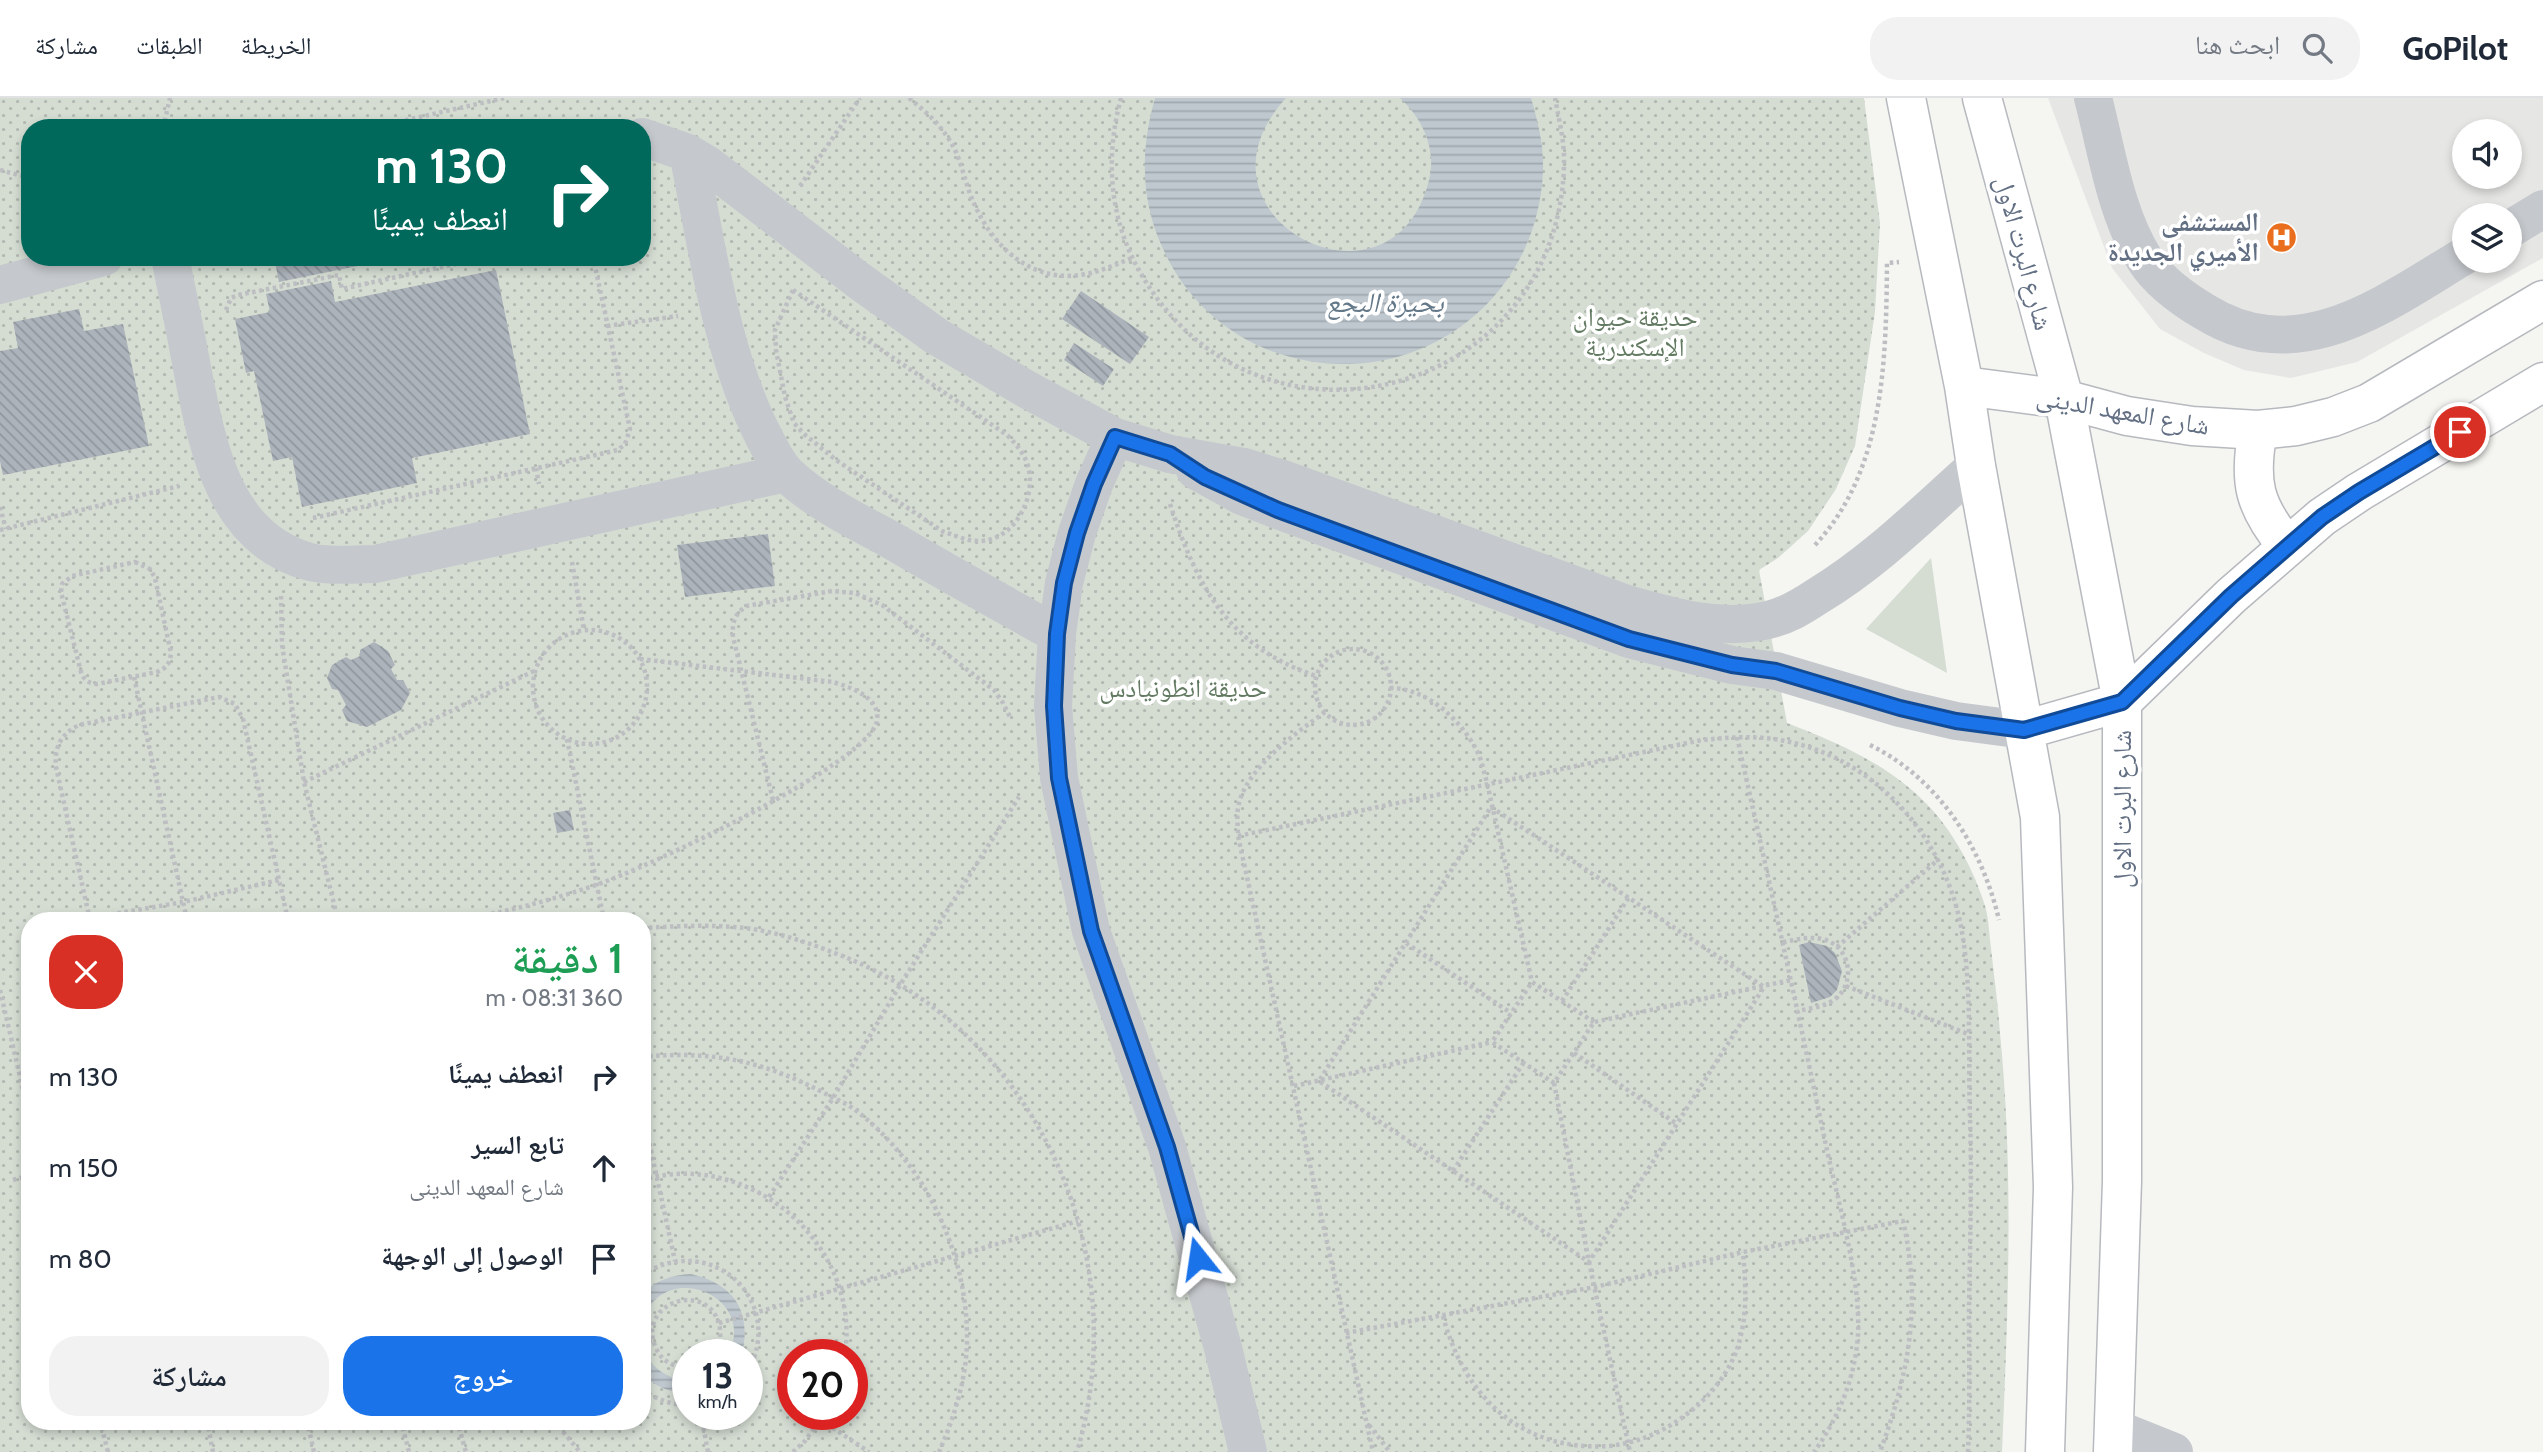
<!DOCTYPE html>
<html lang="ar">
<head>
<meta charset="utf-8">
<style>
	:root { --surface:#fff; --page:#f2f2f3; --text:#1f2937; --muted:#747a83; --line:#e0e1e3; --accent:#1a73e8 }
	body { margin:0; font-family:Cabin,"Noto Naskh Arabic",sans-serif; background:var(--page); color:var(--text); direction:rtl; height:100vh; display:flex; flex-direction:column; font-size:26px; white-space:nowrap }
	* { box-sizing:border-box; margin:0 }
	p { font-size:23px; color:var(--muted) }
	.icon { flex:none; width:38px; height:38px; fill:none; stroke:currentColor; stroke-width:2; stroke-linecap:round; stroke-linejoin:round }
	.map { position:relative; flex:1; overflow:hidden; direction:ltr }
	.panel { position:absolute; left:21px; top:814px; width:630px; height:518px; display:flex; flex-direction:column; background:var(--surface); border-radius:28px; box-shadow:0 4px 10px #0003; direction:rtl }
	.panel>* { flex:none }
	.top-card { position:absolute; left:21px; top:21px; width:630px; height:147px; border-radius:28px; box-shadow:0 4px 10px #0003; direction:rtl; background:#00695c; color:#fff; overflow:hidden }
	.tools { position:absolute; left:2452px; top:21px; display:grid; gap:14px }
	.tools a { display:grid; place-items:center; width:70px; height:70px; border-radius:50%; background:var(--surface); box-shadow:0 4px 10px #0003; font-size:35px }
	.speed { position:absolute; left:672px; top:1241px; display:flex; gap:14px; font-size:35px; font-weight:700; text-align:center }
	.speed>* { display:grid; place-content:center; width:91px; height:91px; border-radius:50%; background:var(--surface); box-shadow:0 4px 10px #0003; line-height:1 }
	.speed small { font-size:18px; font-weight:400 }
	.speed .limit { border:10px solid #d22; background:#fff; color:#111 }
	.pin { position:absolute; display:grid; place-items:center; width:60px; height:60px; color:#fff; margin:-30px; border:4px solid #fff; border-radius:50%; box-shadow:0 2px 7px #0007 }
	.me { position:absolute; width:77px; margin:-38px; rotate:345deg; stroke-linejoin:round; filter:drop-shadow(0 0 5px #0008) }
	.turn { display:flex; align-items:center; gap:24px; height:147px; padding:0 28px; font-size:32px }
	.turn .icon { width:91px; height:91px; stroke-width:2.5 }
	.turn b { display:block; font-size:49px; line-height:60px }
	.round { display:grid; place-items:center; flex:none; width:74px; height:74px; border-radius:28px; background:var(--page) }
	.summary { display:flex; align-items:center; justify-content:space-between; height:119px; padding:0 28px }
	h1 { font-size:42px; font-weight:600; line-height:52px; color:#1e9e55 }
	.button { display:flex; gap:14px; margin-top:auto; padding:14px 28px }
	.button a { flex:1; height:80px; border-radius:28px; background:var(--accent); color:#fff; font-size:28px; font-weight:600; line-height:80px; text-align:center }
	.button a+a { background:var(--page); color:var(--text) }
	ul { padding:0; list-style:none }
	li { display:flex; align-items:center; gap:21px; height:91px; padding:0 28px }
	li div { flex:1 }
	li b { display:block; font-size:26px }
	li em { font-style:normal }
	header { display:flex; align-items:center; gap:42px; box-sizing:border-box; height:98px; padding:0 35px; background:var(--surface); border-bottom:2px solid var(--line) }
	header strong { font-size:33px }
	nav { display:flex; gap:38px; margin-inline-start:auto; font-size:24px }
	.search { width:490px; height:63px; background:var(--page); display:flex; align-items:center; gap:18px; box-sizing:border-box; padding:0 24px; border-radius:28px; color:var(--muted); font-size:26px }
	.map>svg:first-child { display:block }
</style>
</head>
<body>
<header>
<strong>GoPilot</strong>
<div class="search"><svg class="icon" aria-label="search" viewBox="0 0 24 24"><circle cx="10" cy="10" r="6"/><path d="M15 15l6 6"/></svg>ابحث هنا</div>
<nav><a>الخريطة</a><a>الطبقات</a><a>مشاركة</a></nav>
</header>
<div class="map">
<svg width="2543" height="1354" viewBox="0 0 2543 1354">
	<defs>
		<pattern id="park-dots" width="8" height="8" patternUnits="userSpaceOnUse" patternTransform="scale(1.75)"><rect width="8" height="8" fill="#d5ddd3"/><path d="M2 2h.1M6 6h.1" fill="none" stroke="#b0b8b1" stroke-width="1.8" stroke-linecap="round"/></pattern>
		<pattern id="water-rules" width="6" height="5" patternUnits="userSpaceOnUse" patternTransform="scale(1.75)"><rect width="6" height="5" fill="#bfc8ce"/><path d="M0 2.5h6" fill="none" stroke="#9fa7ad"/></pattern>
		<pattern id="building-back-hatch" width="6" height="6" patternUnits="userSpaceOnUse" patternTransform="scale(1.75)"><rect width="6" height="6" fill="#adb3ba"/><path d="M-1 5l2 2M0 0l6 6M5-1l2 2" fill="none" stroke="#90969d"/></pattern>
	</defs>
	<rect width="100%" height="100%" fill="#f5f6f2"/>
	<path fill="#e6e6e5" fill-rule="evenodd" d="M2048,0H2543V160L2357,264L2291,280L2244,272L2204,255L2160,231L2112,170ZM2464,33H2510V79H2464ZM2464,117H2510V163H2464Z"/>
	<path fill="#d5ddd3" d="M1931,460L1947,575L1866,531Z"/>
	<path fill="url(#park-dots)" fill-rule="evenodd" d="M0,0H1864L1880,125L1875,214L1855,348L1836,391L1808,433L1778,460L1759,472L1787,625C1852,650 1916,679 1954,741C1967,761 1978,785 1985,808C1989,821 1989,836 1991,850C1994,878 1998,906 2000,935C2014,1075 2008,1214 2002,1354H0ZM30,30H642V159H30ZM30,822H642V1323H30ZM688,1256H747V1316H688ZM793,1256H852V1316H793Z"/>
	<path fill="url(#water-rules)" d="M1155,0H1286C1177,119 1393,230 1429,82C1437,51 1422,20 1400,0H1531C1538,24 1544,48 1543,73C1537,215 1398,303 1266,251C1222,233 1185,198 1165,155C1140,104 1140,53 1155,0Z
		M691,1176C734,1186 752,1213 742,1256H728C759,1199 663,1158 642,1224V1195C658,1182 671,1177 691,1176Z
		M642,1245C646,1266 666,1282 688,1282V1294C671,1296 653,1288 642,1275Z"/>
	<path fill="url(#building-back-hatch)" d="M274,159H397V160L279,184Z
		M496,172L530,336L412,360L417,385L302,409L292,359L273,363L254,273L246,275L235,221L270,214L266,196L331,183L335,204Z
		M1081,193L1149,239L1130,266L1062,221Z
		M79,211L84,233L123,226L149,348L3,377L0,363V253L18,250L13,224Z
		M1074,245L1114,271L1103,288L1064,262Z
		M768,436L775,488L685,499L677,447Z
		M374,544L388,553L395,567L391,571L397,582H403L410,595L401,612L367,629L347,623L342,612L346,607L338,592L332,591L327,580L332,567L346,559L351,562L360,558V552Z
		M570,712L574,732L557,735L553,715Z
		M1809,844L1827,848L1835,855L1842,873L1837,892L1830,899L1811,905L1799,847Z"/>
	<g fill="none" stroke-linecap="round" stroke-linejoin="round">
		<defs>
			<path id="major" d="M1906,0L1964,288L1976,368L2040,719L2053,1089L2045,1354
				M1982,0L2064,301L2122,604V1083L2113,1354
				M1964,288L2064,301L2127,318L2192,328L2258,332L2296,328L2333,319L2369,305L2543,202
				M2258,332C2248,384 2254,408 2287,448
				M2024,632L2122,604L2231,498L2322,419L2359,394L2543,284"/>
		</defs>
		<use href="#major" stroke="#b6b9be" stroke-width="41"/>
		<path stroke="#bcbec1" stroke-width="4.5" stroke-dasharray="3.5 3.5" stroke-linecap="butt" d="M909,0C925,13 939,25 950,43C962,62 964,83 973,103C992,149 1033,187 1086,176C1102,173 1117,166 1132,160
			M1121,0C1105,59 1109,121 1140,174C1255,377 1557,302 1564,68C1565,45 1559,22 1555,0
			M163,30L170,0
			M371,30L504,0
			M0,72L30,80
			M800,88L860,0
			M793,192L1007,337C1016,346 1024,355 1028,368C1037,399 1014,444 978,443C966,443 954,437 942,433L836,362L804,336L794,325L785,299L776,252L775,232Z
			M226,212L231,200L238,197L339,177L342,191L488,159
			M607,228L678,218
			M536,370L539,386
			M1170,406C1197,489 1229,549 1316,578
			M0,409L6,431
			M313,420L618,352L625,346L630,331L593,159
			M0,432L179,388
			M1815,447C1885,372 1886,261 1887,165L1899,164
			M135,464L150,471L155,480L171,555C170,565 167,570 157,574L97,586C88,585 84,582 81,574L61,494L62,486L72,478Z
			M572,464L584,532
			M281,498L282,547L304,684L338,822
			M533 589a57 57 0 1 1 114 0a57 57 0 1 1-114 0Z
			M1315 589a38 38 0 1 1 76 0a38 38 0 1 1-76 0Z
			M134,579L187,822
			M1390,590C1427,590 1461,622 1477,653C1482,663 1484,675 1487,685L1532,884
			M1325,614C1295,636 1249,668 1239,705C1236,716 1238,727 1238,738L1373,1354
			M1737,639C1767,774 1797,908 1825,1043C1837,1100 1861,1180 1858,1237C1855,1280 1839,1319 1814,1354
			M567,641L604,822
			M1870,647C1939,681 1982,749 1999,822
			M304,684L536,572
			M773,702L733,539C732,525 734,517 746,508L832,493L855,495L882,507L994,592L1003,605L1011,621
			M1491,709L1764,889L1589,1164L1319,983Z
			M1238,738L1702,642C1723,640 1744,638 1765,640C1868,650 1945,735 1962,834C1972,891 1968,961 1970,1020C1972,1083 1970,1147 1969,1211C1969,1258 1970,1306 1968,1354
			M90,820L183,804L279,782
			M90,822L56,669C54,649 61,636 79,627L219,599L235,606L243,621L288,822
			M457,822C503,815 552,802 596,787C642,772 870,665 877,623C881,599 850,589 833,584L640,561
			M642,830C679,828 717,826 753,831C783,836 812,846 840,857C1036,934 1136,1154 1077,1354
			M1783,844C1796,842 1809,838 1822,841C1850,847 1857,884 1835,901C1825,909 1810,910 1798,913
			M1406,845L1511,915
			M1837,849L1939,761
			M1846,888L1968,936
			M0,892L30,1022
			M1562,903L1629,799
			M1594,924L1532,884L1492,944L1554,985L1594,924L1791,882
			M1574,955L1677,1026
			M642,959C712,952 764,963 826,996C835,1001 846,1005 854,1011C923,1063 966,1151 967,1236C968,1276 955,1318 939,1354
			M1554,985L1589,1164L1630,1354
			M1294,988L1492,944
			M642,1011L675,1163
			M1453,1073L1524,964
			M13,1082L30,1077
			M642,1082C749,1050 861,1146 845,1256
			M769,1099L833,1000L900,887L1019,699
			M642,1177C711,1132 788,1203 747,1275
			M1443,1218C1464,1298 1520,1354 1610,1348C1633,1345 1654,1338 1674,1325C1701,1308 1724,1284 1736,1254C1748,1221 1746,1188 1743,1154
			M719,1225L1078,1123
			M1346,1235L1595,1189L1743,1154L1903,1123C1922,1206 1909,1275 1880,1354
			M642,1246L653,1242
			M688,1269C675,1270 662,1263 657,1252C632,1204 712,1179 720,1231C721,1240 719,1249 713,1256
			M642,1292C657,1301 670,1307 688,1307
			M701,1316L708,1354
			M821,1322L869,1354
			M100,1323L108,1354
			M207,1323L213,1354
			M307,1323L314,1354
			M401,1323L409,1354
			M457,1323L466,1354
			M554,1323L580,1354
			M1369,1327L1390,1354
			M793,1354L805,1343L824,1316"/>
		<path stroke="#c5c8cc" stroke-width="38" d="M2093,0C2107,53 2115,115 2145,162C2159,184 2183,201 2205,214C2299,272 2384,206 2464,158
			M642,39L688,55L708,67L858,182L936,238L1026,291L1115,339L1170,356L1244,369L1286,382L1627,506C1672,519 1721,533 1768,522C1786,518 1801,509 1816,499C1876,463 1924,414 1976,368
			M688,55C707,147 721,258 765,341C771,353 778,367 788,377C817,404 856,423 891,442C946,474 1001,505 1057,536
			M2510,131L2543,111
			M170,159C178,198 186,236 193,275C208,350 224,441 310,464C330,469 354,466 375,466L786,375
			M0,187L104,159
			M1115,339L1094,386L1077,435L1064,485L1057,536L1053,608L1059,680L1091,833L1167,1049L1223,1250L1248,1354
			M1195,372L1242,398L1278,412L1629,541L1732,567L1776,573L1900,610L1956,623L2024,632
			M2114,1330L2174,1354"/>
		<use href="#major" stroke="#fff" stroke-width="38"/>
	</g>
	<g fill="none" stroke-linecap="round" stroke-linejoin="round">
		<defs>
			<path id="route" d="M1198,1160L1167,1049L1091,833L1059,680L1054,608L1057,536L1064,485L1077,435L1094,386L1115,339L1170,356L1205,379L1278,412L1629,541L1732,567L1776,573L1900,610L1956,623L2024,632L2122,604L2231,498L2322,419L2359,394L2460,334"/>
		</defs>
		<use href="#route" stroke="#114b97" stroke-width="18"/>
		<use href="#route" stroke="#1a73e8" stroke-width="12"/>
	</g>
	<defs>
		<symbol id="hospital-disc" viewBox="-11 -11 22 22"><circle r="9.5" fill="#e96f1e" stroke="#fff"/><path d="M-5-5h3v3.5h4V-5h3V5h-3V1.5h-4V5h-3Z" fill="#fff"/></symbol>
	</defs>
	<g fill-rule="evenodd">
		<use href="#hospital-disc" x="2264" y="122" width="35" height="35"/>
	</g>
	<g text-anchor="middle" stroke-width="7" stroke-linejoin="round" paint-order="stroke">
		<g font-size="26" font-weight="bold" fill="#637084" stroke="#fff" text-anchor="end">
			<text x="2259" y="133">المستشفى<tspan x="2259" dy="30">الأميري الجديدة</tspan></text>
		</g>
		<g font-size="26" fill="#637084" stroke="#fff">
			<text transform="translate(2024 155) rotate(75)" y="9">شارع البرت الاول</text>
			<text transform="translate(2123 313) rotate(10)" y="9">شارع المعهد الدينى</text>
			<text transform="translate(2122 711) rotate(-90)" y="9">شارع البرت الاول</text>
		</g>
		<g font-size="26" fill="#637b62" stroke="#fff">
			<text x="1635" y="228">حديقة حيوان<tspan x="1635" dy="30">الإسكندرية</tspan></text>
			<text x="1183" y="599">حديقة انطونيادس</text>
		</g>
		<g font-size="28" font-style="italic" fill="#637888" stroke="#fff">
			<text x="1385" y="214">بحيرة البجع</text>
		</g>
	</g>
</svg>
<div class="tools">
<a><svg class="icon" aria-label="sound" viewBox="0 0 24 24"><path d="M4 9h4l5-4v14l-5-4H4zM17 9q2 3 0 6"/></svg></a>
<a><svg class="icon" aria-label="layers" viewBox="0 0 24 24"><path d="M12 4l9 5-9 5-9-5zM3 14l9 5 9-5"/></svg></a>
</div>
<div class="speed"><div>13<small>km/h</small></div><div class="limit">20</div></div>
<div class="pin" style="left:2460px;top:334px;background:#d93025"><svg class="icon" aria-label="arrive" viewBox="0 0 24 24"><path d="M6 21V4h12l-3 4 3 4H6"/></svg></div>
<svg class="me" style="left:1198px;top:1160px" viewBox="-20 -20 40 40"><path d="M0-17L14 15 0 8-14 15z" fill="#1a73e8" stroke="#fff" stroke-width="4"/></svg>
<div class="top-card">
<div class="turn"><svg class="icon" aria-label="right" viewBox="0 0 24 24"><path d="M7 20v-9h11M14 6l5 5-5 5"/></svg><div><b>130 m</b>انعطف يمينًا</div></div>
</div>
<section class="panel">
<div class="summary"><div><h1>1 دقيقة</h1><p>360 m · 08:31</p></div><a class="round" style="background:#d93025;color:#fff"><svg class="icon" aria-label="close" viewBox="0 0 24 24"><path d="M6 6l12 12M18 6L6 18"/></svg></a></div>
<ul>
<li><svg class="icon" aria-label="right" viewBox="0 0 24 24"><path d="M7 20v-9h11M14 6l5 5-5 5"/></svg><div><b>انعطف يمينًا</b></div><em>130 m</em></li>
<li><svg class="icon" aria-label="ahead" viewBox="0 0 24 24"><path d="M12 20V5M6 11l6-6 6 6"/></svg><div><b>تابع السير</b><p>شارع المعهد الدينى</p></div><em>150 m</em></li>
<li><svg class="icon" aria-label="arrive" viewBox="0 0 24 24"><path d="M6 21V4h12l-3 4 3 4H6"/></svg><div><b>الوصول إلى الوجهة</b></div><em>80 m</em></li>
</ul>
<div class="button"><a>خروج</a><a>مشاركة</a></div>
</section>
</div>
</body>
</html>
